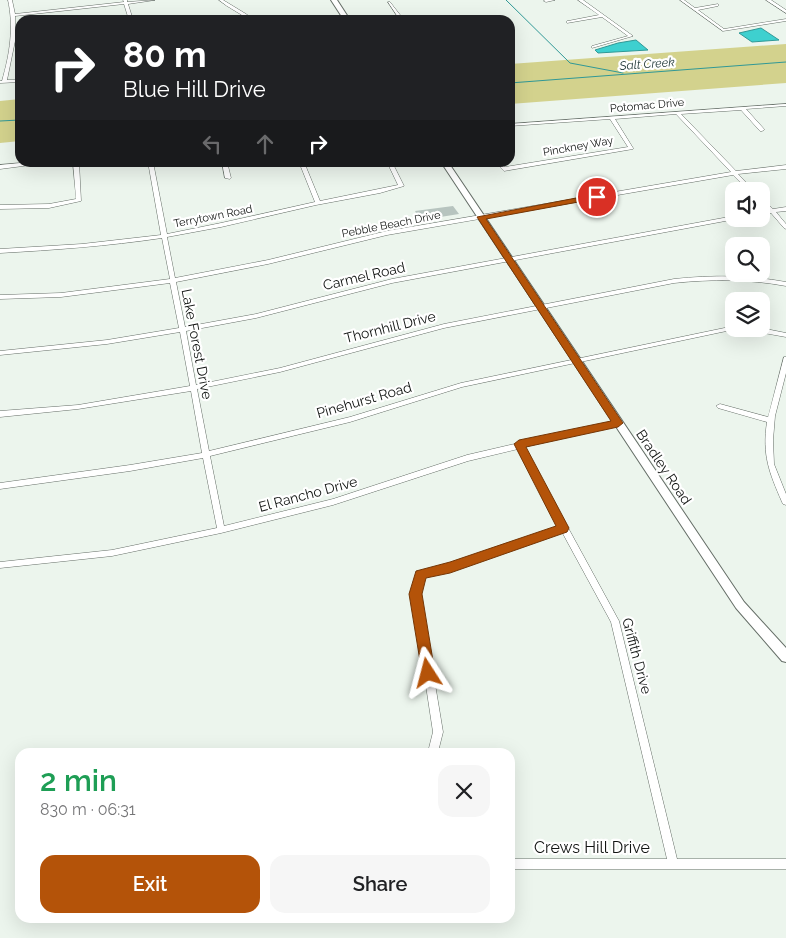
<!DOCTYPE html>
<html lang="en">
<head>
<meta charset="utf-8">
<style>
	:root { --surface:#fff; --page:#f6f6f6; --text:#202124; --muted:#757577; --accent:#b45309 }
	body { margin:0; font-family:Raleway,sans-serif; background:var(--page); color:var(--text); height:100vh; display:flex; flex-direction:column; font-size:19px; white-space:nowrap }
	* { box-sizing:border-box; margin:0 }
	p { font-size:16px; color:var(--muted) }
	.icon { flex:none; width:28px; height:28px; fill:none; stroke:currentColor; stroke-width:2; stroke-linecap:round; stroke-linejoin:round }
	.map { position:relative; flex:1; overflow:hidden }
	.sheet { position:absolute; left:15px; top:748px; width:500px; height:175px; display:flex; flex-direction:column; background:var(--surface); border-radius:15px; box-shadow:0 5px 20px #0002 }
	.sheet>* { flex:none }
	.top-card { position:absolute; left:15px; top:15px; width:500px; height:152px; border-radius:15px; box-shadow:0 5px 20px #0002; background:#202124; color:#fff; overflow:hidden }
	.buttons { position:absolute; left:725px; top:182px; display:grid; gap:10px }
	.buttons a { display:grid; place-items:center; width:45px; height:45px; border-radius:10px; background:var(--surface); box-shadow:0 5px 20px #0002; font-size:25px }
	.pin { position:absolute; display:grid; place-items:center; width:42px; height:42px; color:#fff; margin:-21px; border:2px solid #fff; border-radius:50%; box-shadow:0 1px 5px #0007 }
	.me { position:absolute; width:55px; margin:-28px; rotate:351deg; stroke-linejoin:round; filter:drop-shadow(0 0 4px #0008) }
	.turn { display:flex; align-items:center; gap:18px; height:105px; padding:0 25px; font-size:22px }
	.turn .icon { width:65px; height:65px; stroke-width:2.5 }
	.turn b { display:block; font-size:35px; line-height:42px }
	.lanes { display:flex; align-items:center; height:48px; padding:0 25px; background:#0003; justify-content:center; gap:25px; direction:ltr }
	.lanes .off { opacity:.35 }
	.round { display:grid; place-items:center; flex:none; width:52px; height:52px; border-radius:15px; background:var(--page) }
	.headline { display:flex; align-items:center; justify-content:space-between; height:85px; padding:0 25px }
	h1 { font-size:30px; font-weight:600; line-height:38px; color:#1e9e55 }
	.action { display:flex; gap:10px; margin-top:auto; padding:10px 25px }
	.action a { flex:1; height:58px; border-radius:15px; background:var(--accent); color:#fff; font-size:20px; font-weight:600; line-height:58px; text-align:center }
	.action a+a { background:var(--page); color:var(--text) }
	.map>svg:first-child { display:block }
</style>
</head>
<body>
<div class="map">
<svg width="786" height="938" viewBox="0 0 786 938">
	<rect width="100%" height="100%" fill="#ecf5ed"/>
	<path fill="#d3d28d" d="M786,44V83L510,104V64Z
		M20,99V141L0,143V101Z"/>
	<path fill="#3ed0cf" stroke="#309896" d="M761,28L779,40L752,42L739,33Z
		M636,40L648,50L598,53L595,50L618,43Z"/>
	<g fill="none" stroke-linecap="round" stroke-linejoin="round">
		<path stroke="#309896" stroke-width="1" d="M506,0L570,63L623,73
			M510,83L786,62
			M0,121L20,120"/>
	</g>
	<path fill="#b7c4bf" d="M453,206L459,214L434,218L420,220L415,211Z"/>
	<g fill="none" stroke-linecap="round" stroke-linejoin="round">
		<defs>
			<path id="street" d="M8,0H12L15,14L124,2L123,0H127V2L155,0L128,4L133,20H129L124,4L15,16V41L7,80H20V82L0,83V81H2C10,53 14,27 8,0Z
				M219,0H223L246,14L254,20H250L227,6Z
				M545,0H555L546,2L544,1Z
				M578,0H583L633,36L592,48V46L628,36L602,17L567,23V21H568L599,15Z
				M680,0H684L695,8L718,4V6L698,10L724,29L786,19V21L723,31Z
				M766,0H771L786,10V13Z
				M388,2H390L404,20H400Z
				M786,104V106L746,109L764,129V130L762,131H760L741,110L681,114L736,171L786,165V169L738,174L754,191H749L733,175L387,235L268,264L176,282L185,327L256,314L392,279L734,216V219H736L392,283L256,318L186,331L196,385L280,368L444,324L674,279C712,275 748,275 786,282V286C748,279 712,279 674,283L444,328L280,372L197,389L209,451L350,417L461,383L734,326V329H736L462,387L350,422L210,456L224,526L333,499L467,455L618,420L621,421L622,423L618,426L524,447L619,621L677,859H786V869H510V859H667L611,622L562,532L450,571L424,577L420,594L443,732L438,752H428L433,732L412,594L418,572L450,565L559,526L518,449L468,461L333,505L221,533L112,556L0,568V562L112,550L217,528L203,458L130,471L0,489V483L130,465L202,453L191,391L78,409L0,417V411L78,405L190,386L180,332L107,344L0,355V351L107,340L179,328L170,283L61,297L0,299V295L61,293L170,279L162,238C108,246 54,250 0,253V249L82,244L161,235L148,162H153L167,234L221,223L315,202L299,162H304L320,201L398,185L387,162H392L404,186L380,193L316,205L221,227L167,237L175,278L268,260L387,231L731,172L676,114L615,119L633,148V149L504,171L495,162H500L505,167L628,147L610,119L510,126V124Z
				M31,162H54L0,169V165Z
				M73,162H79L81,201L49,208L0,209V205L49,204L76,199Z
				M222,162H227L231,178L230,179L225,178Z
				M761,197L773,209L786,207V211L776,212L786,224V229L784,228L771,213L761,215V211L768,210L761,203Z
				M761,328L786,333V337L753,331L750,329Z
				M784,357H786V373L775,416L773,440L774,464L786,494V505L783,504L782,502C769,472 762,455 767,422L718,408L716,406L720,404L768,417Z"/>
			<path id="secondary" d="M331,0H337L350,20H344Z
				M441,162H448L744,602L786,648V662L782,661L736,608Z"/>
		</defs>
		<use href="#street" stroke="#656e67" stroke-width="1"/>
		<use href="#secondary" stroke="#656e67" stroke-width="2"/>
		<use href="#street" fill="#fff" fill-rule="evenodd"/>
		<use href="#secondary" fill="#fff" fill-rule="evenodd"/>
	</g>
	<path fill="#b45309" stroke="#753606" d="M597,194L601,197L600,198L486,219L623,423L618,427L526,447L569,528L567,532L450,573L426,578L422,594L435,673L433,677L428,679L424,677L422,673L409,594L416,571L450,562L556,526L514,444L519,440L611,421L477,217Z"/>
	<g text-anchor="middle" stroke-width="4.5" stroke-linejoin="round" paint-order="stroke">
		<g font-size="11" fill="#111412" stroke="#fff">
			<text transform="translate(647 105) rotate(-5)" y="4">Potomac Drive</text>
			<text transform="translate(578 146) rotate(-10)" y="4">Pinckney Way</text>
			<text transform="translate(213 216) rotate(-11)" y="4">Terrytown Road</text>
			<text transform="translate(391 224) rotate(-11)" y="4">Pebble Beach Drive</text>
		</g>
		<g font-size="12" font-style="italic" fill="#193131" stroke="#fff">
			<text transform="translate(647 64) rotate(-4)" y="4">Salt Creek</text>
		</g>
		<g font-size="14" fill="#111412" stroke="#fff">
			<text transform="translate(364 276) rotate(-13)" y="5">Carmel Road</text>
			<text transform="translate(390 327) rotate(-14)" y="5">Thornhill Drive</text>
			<text transform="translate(197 344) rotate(79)" y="5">Lake Forest Drive</text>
			<text transform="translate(364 400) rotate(-16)" y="5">Pinehurst Road</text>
			<text transform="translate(664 467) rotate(56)" y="5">Bradley Road</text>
			<text transform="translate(308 494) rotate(-15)" y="5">El Rancho Drive</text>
			<text transform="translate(637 656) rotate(75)" y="5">Griffith Drive</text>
		</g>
		<g font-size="16" fill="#111412" stroke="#fff">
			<text x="592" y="853">Crews Hill Drive</text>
		</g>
	</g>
</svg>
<div class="buttons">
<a><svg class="icon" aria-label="sound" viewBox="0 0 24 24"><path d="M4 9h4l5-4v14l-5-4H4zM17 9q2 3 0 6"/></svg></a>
<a><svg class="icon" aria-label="search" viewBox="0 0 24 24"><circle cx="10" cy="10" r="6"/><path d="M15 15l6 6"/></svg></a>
<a><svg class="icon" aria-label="layers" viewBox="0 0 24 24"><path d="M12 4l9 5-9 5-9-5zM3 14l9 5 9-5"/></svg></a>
</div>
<div class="pin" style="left:597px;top:197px;background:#d93025"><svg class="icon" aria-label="arrive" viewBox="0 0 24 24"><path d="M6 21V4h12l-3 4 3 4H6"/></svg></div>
<svg class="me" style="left:428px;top:673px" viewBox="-20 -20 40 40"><path d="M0-17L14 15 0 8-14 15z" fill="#b45309" stroke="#fff" stroke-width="4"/></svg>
<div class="top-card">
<div class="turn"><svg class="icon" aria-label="right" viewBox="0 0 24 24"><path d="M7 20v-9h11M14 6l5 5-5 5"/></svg><div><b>80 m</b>Blue Hill Drive</div></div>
<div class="lanes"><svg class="icon off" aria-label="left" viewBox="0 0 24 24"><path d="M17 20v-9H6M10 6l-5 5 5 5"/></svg><svg class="icon off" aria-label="ahead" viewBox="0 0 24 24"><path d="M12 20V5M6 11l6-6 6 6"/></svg><svg class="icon" aria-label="right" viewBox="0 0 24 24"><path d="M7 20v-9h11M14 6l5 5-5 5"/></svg></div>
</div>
<section class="sheet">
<div class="headline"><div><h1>2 min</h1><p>830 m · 06:31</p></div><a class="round"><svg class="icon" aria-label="close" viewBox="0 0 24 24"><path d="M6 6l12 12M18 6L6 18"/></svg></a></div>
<div class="action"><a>Exit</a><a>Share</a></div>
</section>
</div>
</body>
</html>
